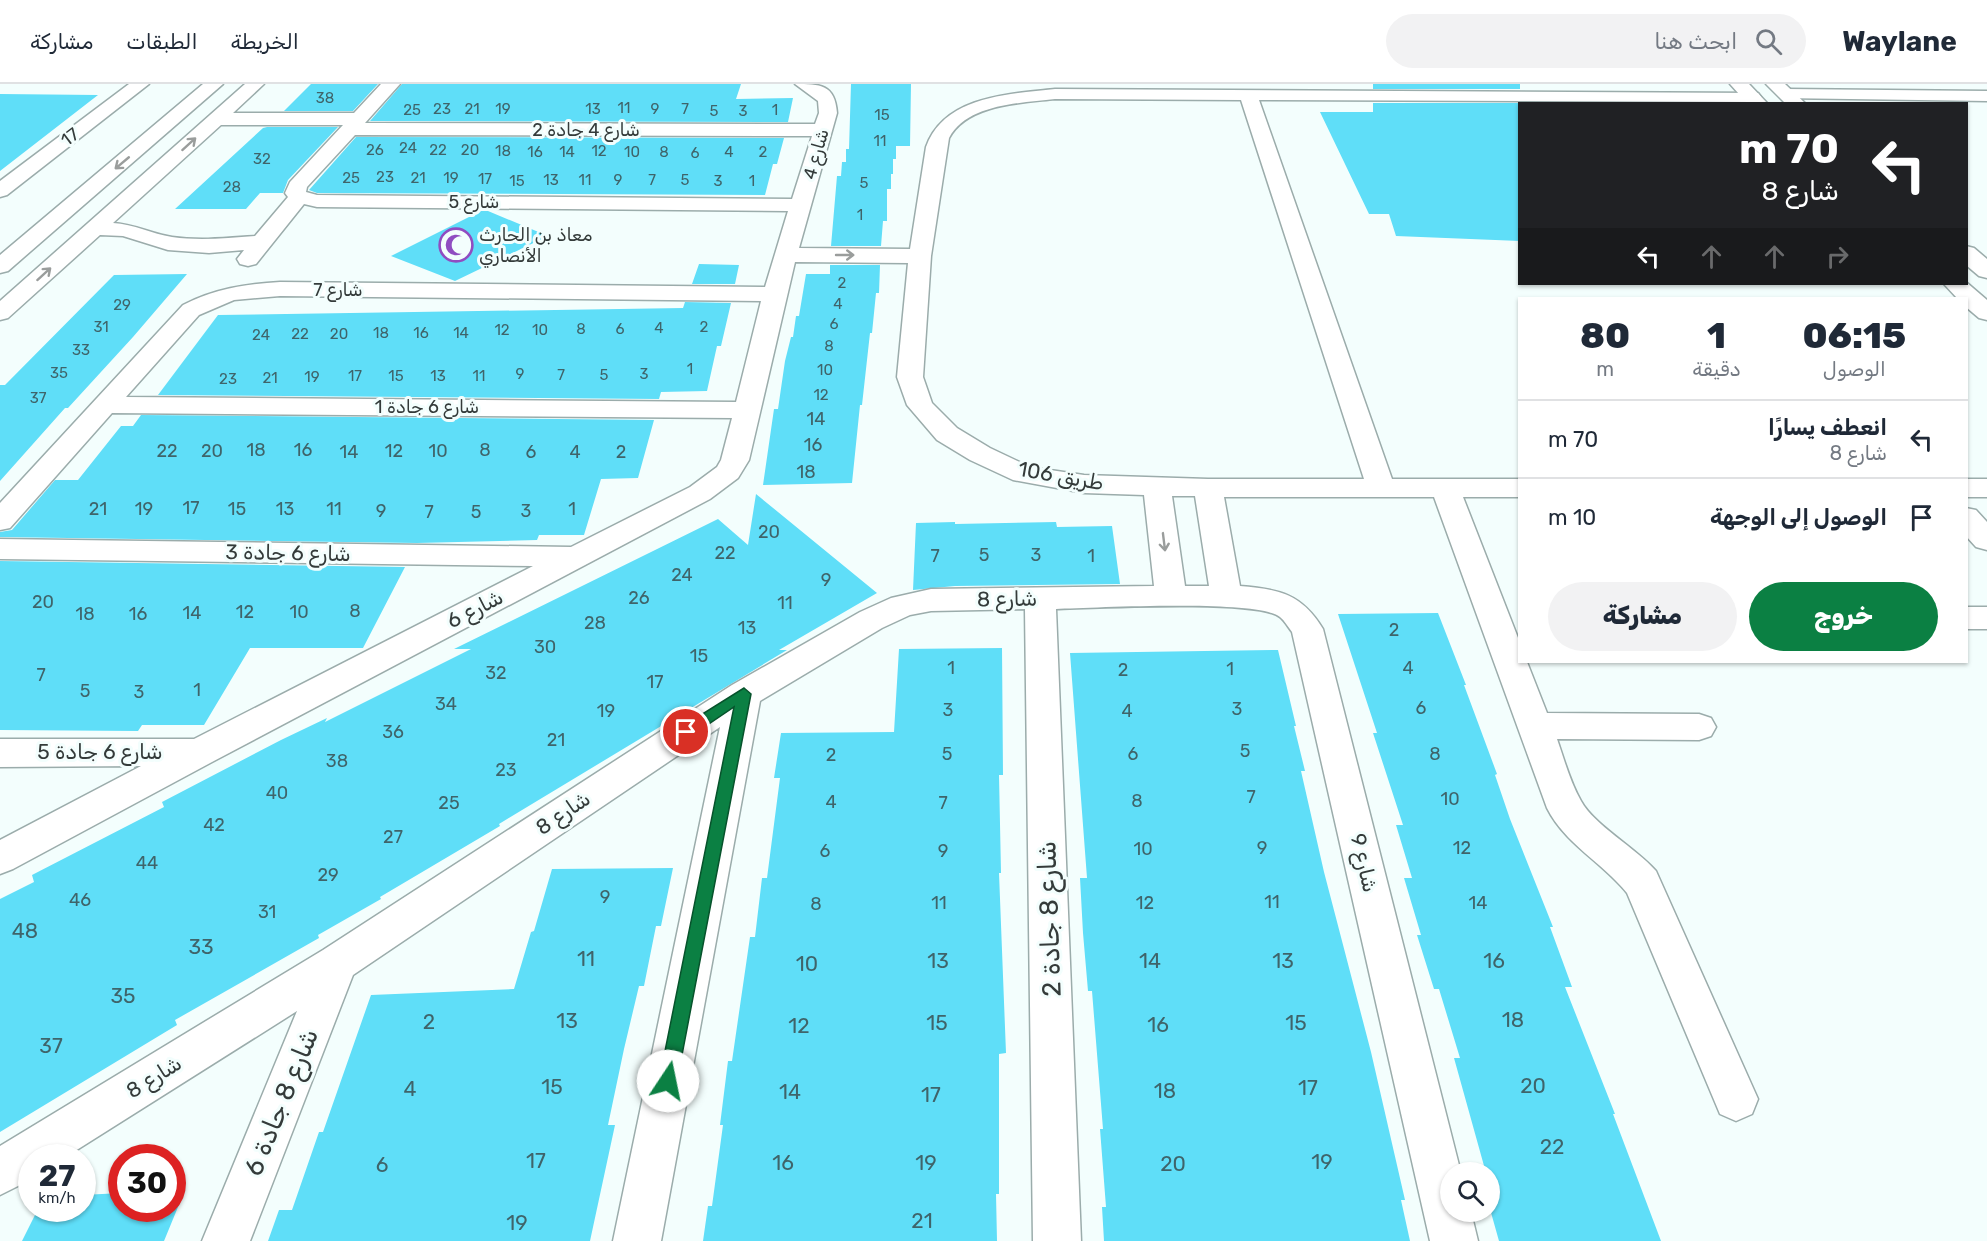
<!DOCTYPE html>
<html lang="ar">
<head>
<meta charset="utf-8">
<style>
	:root { --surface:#fff; --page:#f2f2f3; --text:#1f2937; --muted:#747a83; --line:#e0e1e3; --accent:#0b8043 }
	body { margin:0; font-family:Rubik,Cairo,sans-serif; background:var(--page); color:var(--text); direction:rtl; height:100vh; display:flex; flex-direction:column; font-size:22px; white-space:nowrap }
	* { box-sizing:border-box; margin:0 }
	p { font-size:20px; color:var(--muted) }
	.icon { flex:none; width:33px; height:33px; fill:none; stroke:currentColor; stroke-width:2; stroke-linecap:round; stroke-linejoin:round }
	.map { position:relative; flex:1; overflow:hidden; direction:ltr }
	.sheet { position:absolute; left:1518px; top:213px; width:450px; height:366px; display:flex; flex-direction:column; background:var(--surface); border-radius:0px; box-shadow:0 2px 4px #0004; direction:rtl }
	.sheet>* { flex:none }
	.top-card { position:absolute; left:1518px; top:18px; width:450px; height:183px; border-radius:0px; box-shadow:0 2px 4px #0004; direction:rtl; background:#202124; color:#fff; overflow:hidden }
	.tools { position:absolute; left:1440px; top:1078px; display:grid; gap:12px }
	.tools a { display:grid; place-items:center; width:60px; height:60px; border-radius:50%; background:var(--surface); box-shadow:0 2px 4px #0004; font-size:30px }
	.speed { position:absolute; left:18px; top:1060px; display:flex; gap:12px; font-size:30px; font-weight:700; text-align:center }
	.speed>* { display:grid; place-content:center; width:78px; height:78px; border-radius:50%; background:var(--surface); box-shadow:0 2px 4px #0004; line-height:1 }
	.speed small { font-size:15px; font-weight:400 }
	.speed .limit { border:9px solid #d22; background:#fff; color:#111 }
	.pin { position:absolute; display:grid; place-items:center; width:51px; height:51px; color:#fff; margin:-26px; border:3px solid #fff; border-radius:50%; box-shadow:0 2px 6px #0007 }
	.me { position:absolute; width:66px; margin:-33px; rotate:11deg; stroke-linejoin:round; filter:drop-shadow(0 0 4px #0008) }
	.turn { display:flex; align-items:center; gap:21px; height:126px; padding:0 30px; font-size:27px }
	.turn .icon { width:78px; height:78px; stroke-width:2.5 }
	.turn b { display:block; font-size:42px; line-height:51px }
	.lanes { display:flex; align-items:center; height:57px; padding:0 30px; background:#0003; justify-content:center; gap:30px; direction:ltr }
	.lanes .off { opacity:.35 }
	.eta { display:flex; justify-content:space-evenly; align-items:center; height:102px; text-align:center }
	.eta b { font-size:36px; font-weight:800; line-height:42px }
	.button { display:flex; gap:12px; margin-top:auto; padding:12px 30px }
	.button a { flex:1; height:69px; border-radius:36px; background:var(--accent); color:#fff; font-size:24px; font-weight:800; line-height:69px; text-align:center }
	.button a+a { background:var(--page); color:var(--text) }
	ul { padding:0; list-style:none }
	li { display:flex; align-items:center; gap:18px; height:78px; padding:0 30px; border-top:2px solid var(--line) }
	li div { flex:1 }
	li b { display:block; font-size:22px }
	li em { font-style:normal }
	header { display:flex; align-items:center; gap:36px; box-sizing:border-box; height:84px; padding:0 30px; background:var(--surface); border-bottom:2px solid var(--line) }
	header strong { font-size:28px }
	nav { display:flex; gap:33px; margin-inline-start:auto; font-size:21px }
	.search { width:420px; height:54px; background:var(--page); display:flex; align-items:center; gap:15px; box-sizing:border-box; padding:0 21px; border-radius:33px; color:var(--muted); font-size:22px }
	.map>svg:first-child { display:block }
</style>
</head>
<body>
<header>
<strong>Waylane</strong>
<div class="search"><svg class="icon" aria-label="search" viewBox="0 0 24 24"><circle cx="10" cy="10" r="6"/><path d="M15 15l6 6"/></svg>ابحث هنا</div>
<nav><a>الخريطة</a><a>الطبقات</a><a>مشاركة</a></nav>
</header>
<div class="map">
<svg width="1987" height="1157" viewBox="0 0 1987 1157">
	<rect width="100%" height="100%" fill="#f3fefd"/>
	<path fill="#5fdef8" d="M311,0H378L353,27H284Z
		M402,0H741L736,15L793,14L788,38L370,37Z
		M851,0H911L910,62H896V75H893V90H891V105H887V137H883L881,162H831L837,92H841L842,78H846V65H849Z
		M1373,0H1520V5H1373Z
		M0,10L98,11L0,87Z
		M1373,19H1520V157L1396,152L1389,130H1369L1320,28H1373Z
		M267,43H338L288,96L283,109H260L246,125H175L263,44Z
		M356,53L784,54L777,80H773L765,111L317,109L309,106Z
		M481,127H488L548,152L455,197L391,172Z
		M699,180L739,181L735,200H692Z
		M830,181H880L879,209H876L872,249H870L862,321H860L852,399L763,401L774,325H778L785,277L791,253H793L796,232H799L806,190H830Z
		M187,190L133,253L68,324H65L0,397V301H5L114,191Z
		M685,218L731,219L721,262H717L707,307L661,308L659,315L158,311L218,231L683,224Z
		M141,331L654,336L638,394L601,395L584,451H539L537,456L417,459L0,453V448L12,446L55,396H78L121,342H133Z
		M756,410L877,509L779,566H787L499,740L500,742L380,813L381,815L318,851L319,854L175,936L177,941L0,1048V815L34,798L32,791L164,723L162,718L281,656L327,634L325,638L471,565H454L718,435L748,461Z
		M955,438V440L1056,438L1057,443L1112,442L1120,500L955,502L913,506L916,439Z
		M0,477L405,483L363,564H250L204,641H142L138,647L0,646Z
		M1438,529L1466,601H1464L1497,690L1495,691L1510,735L1553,843H1550L1572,903H1565L1615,1030H1613L1661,1157H1499L1490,1125V1089H1486L1454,974H1460L1439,905H1434L1417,851H1421L1404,794H1412L1396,741H1403L1373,649H1377L1338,530Z
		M1002,564L1003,691H999L1001,789H999L1006,969L999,970V1110H996L997,1157H703L708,1122H712L723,1041H720L728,977H732L750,853H755L762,794H767L780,694H774L781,649L894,648L899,565Z
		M1278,566L1296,642H1294L1305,687H1301L1324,788L1371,968L1405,1116H1401L1410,1157H1104L1102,1123H1106L1100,1045H1103L1092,907H1088L1083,849L1080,794H1087L1070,569Z
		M673,784L661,842H656L644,902H639L624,965L608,1041H615L590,1157H268L279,1126H292L319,1048H323L371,911L514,905L531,848L534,847L552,785Z
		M185,1106L164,1157H22L38,1125H82V1111L122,1109V1125H172V1107Z"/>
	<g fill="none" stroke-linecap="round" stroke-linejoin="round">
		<defs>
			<path id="minor" d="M129,0H149L7,111L0,113V97Z
				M203,0H223L8,187L0,189V171Z
				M245,0H264L233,29H354L381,0H400L365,39L815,40L819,29L818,17L795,0C820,0 835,0 837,29L799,164L910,165L926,63C944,12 1009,10 1055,5L1758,9L1761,13L1758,17L1752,18L1259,16L1392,395H1520V413H1463L1520,559V578H1527L1547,629L1699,630L1711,634L1716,643L1711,652L1699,656L1557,655C1564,675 1570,698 1581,717C1594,741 1636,764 1656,787L1758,1015L1752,1030L1736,1037L1720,1030L1627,809C1602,778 1565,760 1547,724L1434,413H1224L1240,502C1279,505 1302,510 1323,545L1461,1089H1450V1128H1471L1478,1157H1430L1292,548C1288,543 1285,537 1280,533C1258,515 1094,524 1056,525L1081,1157H1033L1025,525L931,527L910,531L882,544L760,617L661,1157H613L720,643L353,891L250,1157H202L297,927L64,1074H32V1095L0,1111V1062L323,866L732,601L860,528L891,514L931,505L1154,502L1144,411L1084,409L1013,396L970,376L937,356L907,321L897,293L908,179L795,178L749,376L738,394L710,415L212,678L13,785L0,790V756L141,682L0,683V655H194L533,482L0,475V455L571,463L690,403L717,383L721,376L732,334L112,329L10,444L0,446V419L183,221C214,205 245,200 280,198L765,203L788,127L317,123L304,120L256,180L248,182L240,180L237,175L244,166L209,169L168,166L123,152L100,151L8,234L0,236V217ZM1055,15L1241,16L1364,395H1208L1084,391L1030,383L990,364L957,344L932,319L923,293L931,172L949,54C967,20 1021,19 1055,15ZM221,41H343L290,98L285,109L288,113L255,152C227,154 200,157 172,153C152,150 134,140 113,139ZM355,51L812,52L792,115L317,111L306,108L307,103ZM280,212L761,217L736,318L126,313L199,231L234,216ZM1172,412H1195L1209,502H1185Z
				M1787,5L1987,7V17L1781,14L1778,10L1781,6Z
				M1966,395H1987V413H1966Z
				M1966,424L1976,426L1987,438V466L1976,463L1966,452Z
				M1966,523H1987V545H1966Z"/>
			<path id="major" d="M1730,0H1749L1768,20H1748Z
				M1766,0H1785L1806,20H1786Z
				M1966,162L1974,164L1987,175V194L1979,192L1966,181Z
				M1966,198L1987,216V236L1979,234L1966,223V214H1957L1944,200Z"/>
		</defs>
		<use href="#minor" stroke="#9bacab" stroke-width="3"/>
		<use href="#major" stroke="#9bacab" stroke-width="3"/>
		<use href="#minor" fill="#fff" fill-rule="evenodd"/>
		<use href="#major" fill="#fff" fill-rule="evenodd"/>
	</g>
	<defs><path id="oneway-shaft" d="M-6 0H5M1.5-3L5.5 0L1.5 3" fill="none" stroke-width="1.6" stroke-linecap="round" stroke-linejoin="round" transform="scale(1.5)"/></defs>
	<g stroke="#9a9d9c">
		<use href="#oneway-shaft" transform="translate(189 60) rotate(-42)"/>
		<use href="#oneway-shaft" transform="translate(122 79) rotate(140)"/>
		<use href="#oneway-shaft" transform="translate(845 171)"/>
		<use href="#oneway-shaft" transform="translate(44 190) rotate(-42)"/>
		<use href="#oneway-shaft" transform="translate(1164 458) rotate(83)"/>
	</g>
	<path fill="#0b8043" stroke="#07532c" stroke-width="1.5" d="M744,604L751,610L677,997L674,1004L668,1006L662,1004L659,997L734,623L691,652H680L678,648L680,644Z"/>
	<defs>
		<symbol id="mosque-ring" viewBox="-11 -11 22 22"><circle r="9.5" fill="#f3fefd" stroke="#904dc1" stroke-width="1.5"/><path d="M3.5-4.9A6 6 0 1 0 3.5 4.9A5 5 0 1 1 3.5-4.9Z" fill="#904dc1"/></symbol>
	</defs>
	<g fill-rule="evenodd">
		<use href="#mosque-ring" x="437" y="142" width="38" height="38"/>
	</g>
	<g text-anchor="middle" stroke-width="6" stroke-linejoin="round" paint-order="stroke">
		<g font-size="15" fill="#3f646a">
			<text x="325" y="19">38</text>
			<text x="624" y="29">11</text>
			<text x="442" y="30">23</text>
			<text x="472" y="30">21</text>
			<text x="503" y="30">19</text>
			<text x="593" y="30">13</text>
			<text x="655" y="30">9</text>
			<text x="685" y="30">7</text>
			<text x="412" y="31">25</text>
			<text x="775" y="31">1</text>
			<text x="714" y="32">5</text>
			<text x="743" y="32">3</text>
			<text x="882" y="36">15</text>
			<text x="880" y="62">11</text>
			<text x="408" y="69">24</text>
			<text x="375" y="71">26</text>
			<text x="438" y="71">22</text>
			<text x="470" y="71">20</text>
			<text x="503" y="72">18</text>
			<text x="599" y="72">12</text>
			<text x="535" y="73">16</text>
			<text x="567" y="73">14</text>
			<text x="632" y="73">10</text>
			<text x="664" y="73">8</text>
			<text x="729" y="73">4</text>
			<text x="763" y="73">2</text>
			<text x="695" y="74">6</text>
			<text x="262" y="80">32</text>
			<text x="385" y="98">23</text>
			<text x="351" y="99">25</text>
			<text x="418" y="99">21</text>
			<text x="451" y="99">19</text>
			<text x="485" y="100">17</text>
			<text x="551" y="101">13</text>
			<text x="585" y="101">11</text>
			<text x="618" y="101">9</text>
			<text x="652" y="101">7</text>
			<text x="685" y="101">5</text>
			<text x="517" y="102">15</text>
			<text x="718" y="102">3</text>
			<text x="752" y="102">1</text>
			<text x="864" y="104">5</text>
			<text x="232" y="108">28</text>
			<text x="860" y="136">1</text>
			<text x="842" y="204">2</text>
			<text x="838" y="225">4</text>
			<text x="122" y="226">29</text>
			<text x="834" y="245">6</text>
			<text x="101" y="248">31</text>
			<text x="704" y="248">2</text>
			<text x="659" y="249">4</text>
			<text x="581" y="250">8</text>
			<text x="620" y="250">6</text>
			<text x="502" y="251">12</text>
			<text x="540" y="251">10</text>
			<text x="381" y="254">18</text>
			<text x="421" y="254">16</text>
			<text x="461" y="254">14</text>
			<text x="300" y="255">22</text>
			<text x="339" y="255">20</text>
			<text x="261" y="256">24</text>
			<text x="829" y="267">8</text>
			<text x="81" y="271">33</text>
			<text x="690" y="290">1</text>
			<text x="825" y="291">10</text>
			<text x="59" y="294">35</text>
			<text x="520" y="295">9</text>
			<text x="644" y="295">3</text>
			<text x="561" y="296">7</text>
			<text x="604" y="296">5</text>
			<text x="355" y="297">17</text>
			<text x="396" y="297">15</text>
			<text x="438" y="297">13</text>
			<text x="479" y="297">11</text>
			<text x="312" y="298">19</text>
			<text x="270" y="299">21</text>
			<text x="228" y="300">23</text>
			<text x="821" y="316">12</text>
			<text x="38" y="319">37</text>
		</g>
		<g font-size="18" fill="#343b3a" stroke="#f3fefd">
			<text x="586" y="52">شارع 4 جادة 2</text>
			<text transform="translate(70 53) rotate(-37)" y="6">17</text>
			<text transform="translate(816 70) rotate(-74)" y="6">شارع 4</text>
			<text x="474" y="124">شارع 5</text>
			<text x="338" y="212">شارع 7</text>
			<text x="427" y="329">شارع 6 جادة 1</text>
		</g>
		<g font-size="18" fill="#343b3a" stroke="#f3fefd" text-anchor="start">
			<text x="479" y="157">معاذ بن الحارث<tspan x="479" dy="21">الأنصاري</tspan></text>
		</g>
		<g font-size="18" fill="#3f646a">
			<text x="816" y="341">14</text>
			<text x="813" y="367">16</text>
			<text x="256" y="372">18</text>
			<text x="303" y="372">16</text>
			<text x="485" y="372">8</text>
			<text x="167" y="373">22</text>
			<text x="212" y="373">20</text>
			<text x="394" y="373">12</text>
			<text x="438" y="373">10</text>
			<text x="349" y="374">14</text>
			<text x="531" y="374">6</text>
			<text x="575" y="374">4</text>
			<text x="621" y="374">2</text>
			<text x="806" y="394">18</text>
			<text x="191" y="430">17</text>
			<text x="98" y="431">21</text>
			<text x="144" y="431">19</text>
			<text x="237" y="431">15</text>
			<text x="285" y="431">13</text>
			<text x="334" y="431">11</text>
			<text x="572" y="431">1</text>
			<text x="381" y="433">9</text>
			<text x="526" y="433">3</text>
			<text x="429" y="434">7</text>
			<text x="476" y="434">5</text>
			<text x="769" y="454">20</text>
			<text x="725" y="475">22</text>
			<text x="984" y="477">5</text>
			<text x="1036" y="477">3</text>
			<text x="935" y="478">7</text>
			<text x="1091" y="478">1</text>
			<text x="682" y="497">24</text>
			<text x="826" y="502">9</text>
			<text x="639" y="520">26</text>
			<text x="43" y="524">20</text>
			<text x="785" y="525">11</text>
			<text x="355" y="533">8</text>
			<text x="245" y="534">12</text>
			<text x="299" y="534">10</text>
			<text x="192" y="535">14</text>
			<text x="85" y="536">18</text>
			<text x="138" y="536">16</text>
			<text x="595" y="545">28</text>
			<text x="747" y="550">13</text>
			<text x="1394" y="552">2</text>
			<text x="545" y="569">30</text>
			<text x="699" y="578">15</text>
			<text x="951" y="590">1</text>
			<text x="1408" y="590">4</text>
			<text x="1230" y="591">1</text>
			<text x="1123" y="592">2</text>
			<text x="496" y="595">32</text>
			<text x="41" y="597">7</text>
			<text x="655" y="604">17</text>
			<text x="197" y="612">1</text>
			<text x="85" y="613">5</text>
			<text x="139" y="614">3</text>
			<text x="446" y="626">34</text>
			<text x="1421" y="630">6</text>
			<text x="1237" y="631">3</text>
			<text x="948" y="632">3</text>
			<text x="606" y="633">19</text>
			<text x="1127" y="633">4</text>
			<text x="393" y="654">36</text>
			<text x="556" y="662">21</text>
			<text x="1245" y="673">5</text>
			<text x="947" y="676">5</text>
			<text x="1133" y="676">6</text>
			<text x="1435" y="676">8</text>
			<text x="831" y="677">2</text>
			<text x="337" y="683">38</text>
			<text x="506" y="692">23</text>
			<text x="277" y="715">40</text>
			<text x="1251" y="719">7</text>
			<text x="1450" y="721">10</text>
			<text x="1137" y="723">8</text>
			<text x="831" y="724">4</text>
			<text x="449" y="725">25</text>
			<text x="943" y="725">7</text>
			<text x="214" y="747">42</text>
			<text x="393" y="759">27</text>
			<text x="1262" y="770">9</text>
			<text x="1462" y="770">12</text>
			<text x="1143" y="771">10</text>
			<text x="825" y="773">6</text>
			<text x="943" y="773">9</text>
			<text x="147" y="785">44</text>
			<text x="328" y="797">29</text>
			<text x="605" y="819">9</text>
			<text x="80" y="822">46</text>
			<text x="1272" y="824">11</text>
			<text x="939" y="825">11</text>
			<text x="1145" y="825">12</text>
			<text x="1478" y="825">14</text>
			<text x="816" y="826">8</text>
			<text x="267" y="834">31</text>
		</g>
		<g font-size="21" fill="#343b3a" stroke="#f3fefd">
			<text transform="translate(1061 392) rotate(10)" y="7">طريق 106</text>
			<text transform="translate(288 469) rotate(1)" y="7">شارع 6 جادة 3</text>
			<text transform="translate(1007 515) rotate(-1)" y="7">شارع 8</text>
			<text transform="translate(475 525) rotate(-27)" y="7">شارع 6</text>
			<text x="100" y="675">شارع 6 جادة 5</text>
			<text transform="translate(563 729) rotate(-34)" y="7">شارع 8</text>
			<text transform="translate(1364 779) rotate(77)" y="7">شارع 9</text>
			<text transform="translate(154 993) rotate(-32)" y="7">شارع 8</text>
		</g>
		<g font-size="21" fill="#3f646a">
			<text x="25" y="854">48</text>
			<text x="201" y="870">33</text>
			<text x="586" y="882">11</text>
			<text x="938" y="884">13</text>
			<text x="1150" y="884">14</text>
			<text x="1283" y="884">13</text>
			<text x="1494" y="884">16</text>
			<text x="807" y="887">10</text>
			<text x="123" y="919">35</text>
			<text x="1513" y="943">18</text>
			<text x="567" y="944">13</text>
			<text x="429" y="945">2</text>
			<text x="937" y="946">15</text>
			<text x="1296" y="946">15</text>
			<text x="1158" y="948">16</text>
			<text x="799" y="949">12</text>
			<text x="51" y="969">37</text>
			<text x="1533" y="1009">20</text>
			<text x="552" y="1010">15</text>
			<text x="1308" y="1011">17</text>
			<text x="410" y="1012">4</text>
			<text x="1165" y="1014">18</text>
			<text x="790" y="1015">14</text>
			<text x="931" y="1018">17</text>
			<text x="1552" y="1070">22</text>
			<text x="536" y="1084">17</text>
			<text x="1322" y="1085">19</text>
			<text x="783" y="1086">16</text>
			<text x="926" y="1086">19</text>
			<text x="1173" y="1087">20</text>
			<text x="382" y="1088">6</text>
			<text x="922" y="1144">21</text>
			<text x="517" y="1146">19</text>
		</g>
		<g font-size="26" fill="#343b3a" stroke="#f3fefd">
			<text transform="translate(1049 835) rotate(-92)" y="9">شارع 8 جادة 2</text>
			<text transform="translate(281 1018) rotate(-68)" y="9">شارع 8 جادة 6</text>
		</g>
	</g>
</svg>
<div class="tools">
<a><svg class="icon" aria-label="search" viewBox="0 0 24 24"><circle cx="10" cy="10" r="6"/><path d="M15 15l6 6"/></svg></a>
</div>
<div class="speed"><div>27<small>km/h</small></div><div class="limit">30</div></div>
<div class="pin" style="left:686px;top:648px;background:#d93025"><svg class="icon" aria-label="arrive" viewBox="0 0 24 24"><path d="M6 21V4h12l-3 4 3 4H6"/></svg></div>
<svg class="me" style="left:668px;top:997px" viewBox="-20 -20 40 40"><circle r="19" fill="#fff"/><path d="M0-13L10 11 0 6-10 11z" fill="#0b8043"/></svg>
<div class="top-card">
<div class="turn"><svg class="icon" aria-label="left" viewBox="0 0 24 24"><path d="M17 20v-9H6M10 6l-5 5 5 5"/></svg><div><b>70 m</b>شارع 8</div></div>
<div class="lanes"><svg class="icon" aria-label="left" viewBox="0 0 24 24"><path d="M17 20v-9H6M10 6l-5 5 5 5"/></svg><svg class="icon off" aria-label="ahead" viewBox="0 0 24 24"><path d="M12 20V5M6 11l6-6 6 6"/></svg><svg class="icon off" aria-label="ahead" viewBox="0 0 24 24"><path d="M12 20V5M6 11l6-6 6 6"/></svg><svg class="icon off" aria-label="right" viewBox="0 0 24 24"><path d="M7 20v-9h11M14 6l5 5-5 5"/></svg></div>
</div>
<section class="sheet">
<div class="eta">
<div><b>06:15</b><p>الوصول</p></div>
<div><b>1</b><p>دقيقة</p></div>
<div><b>80</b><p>m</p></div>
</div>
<ul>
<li><svg class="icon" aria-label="left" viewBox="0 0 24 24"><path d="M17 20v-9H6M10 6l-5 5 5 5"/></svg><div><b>انعطف يسارًا</b><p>شارع 8</p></div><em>70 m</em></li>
<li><svg class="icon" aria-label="arrive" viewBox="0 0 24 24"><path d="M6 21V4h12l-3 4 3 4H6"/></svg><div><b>الوصول إلى الوجهة</b></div><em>10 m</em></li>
</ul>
<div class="button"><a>خروج</a><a>مشاركة</a></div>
</section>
</div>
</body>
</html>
